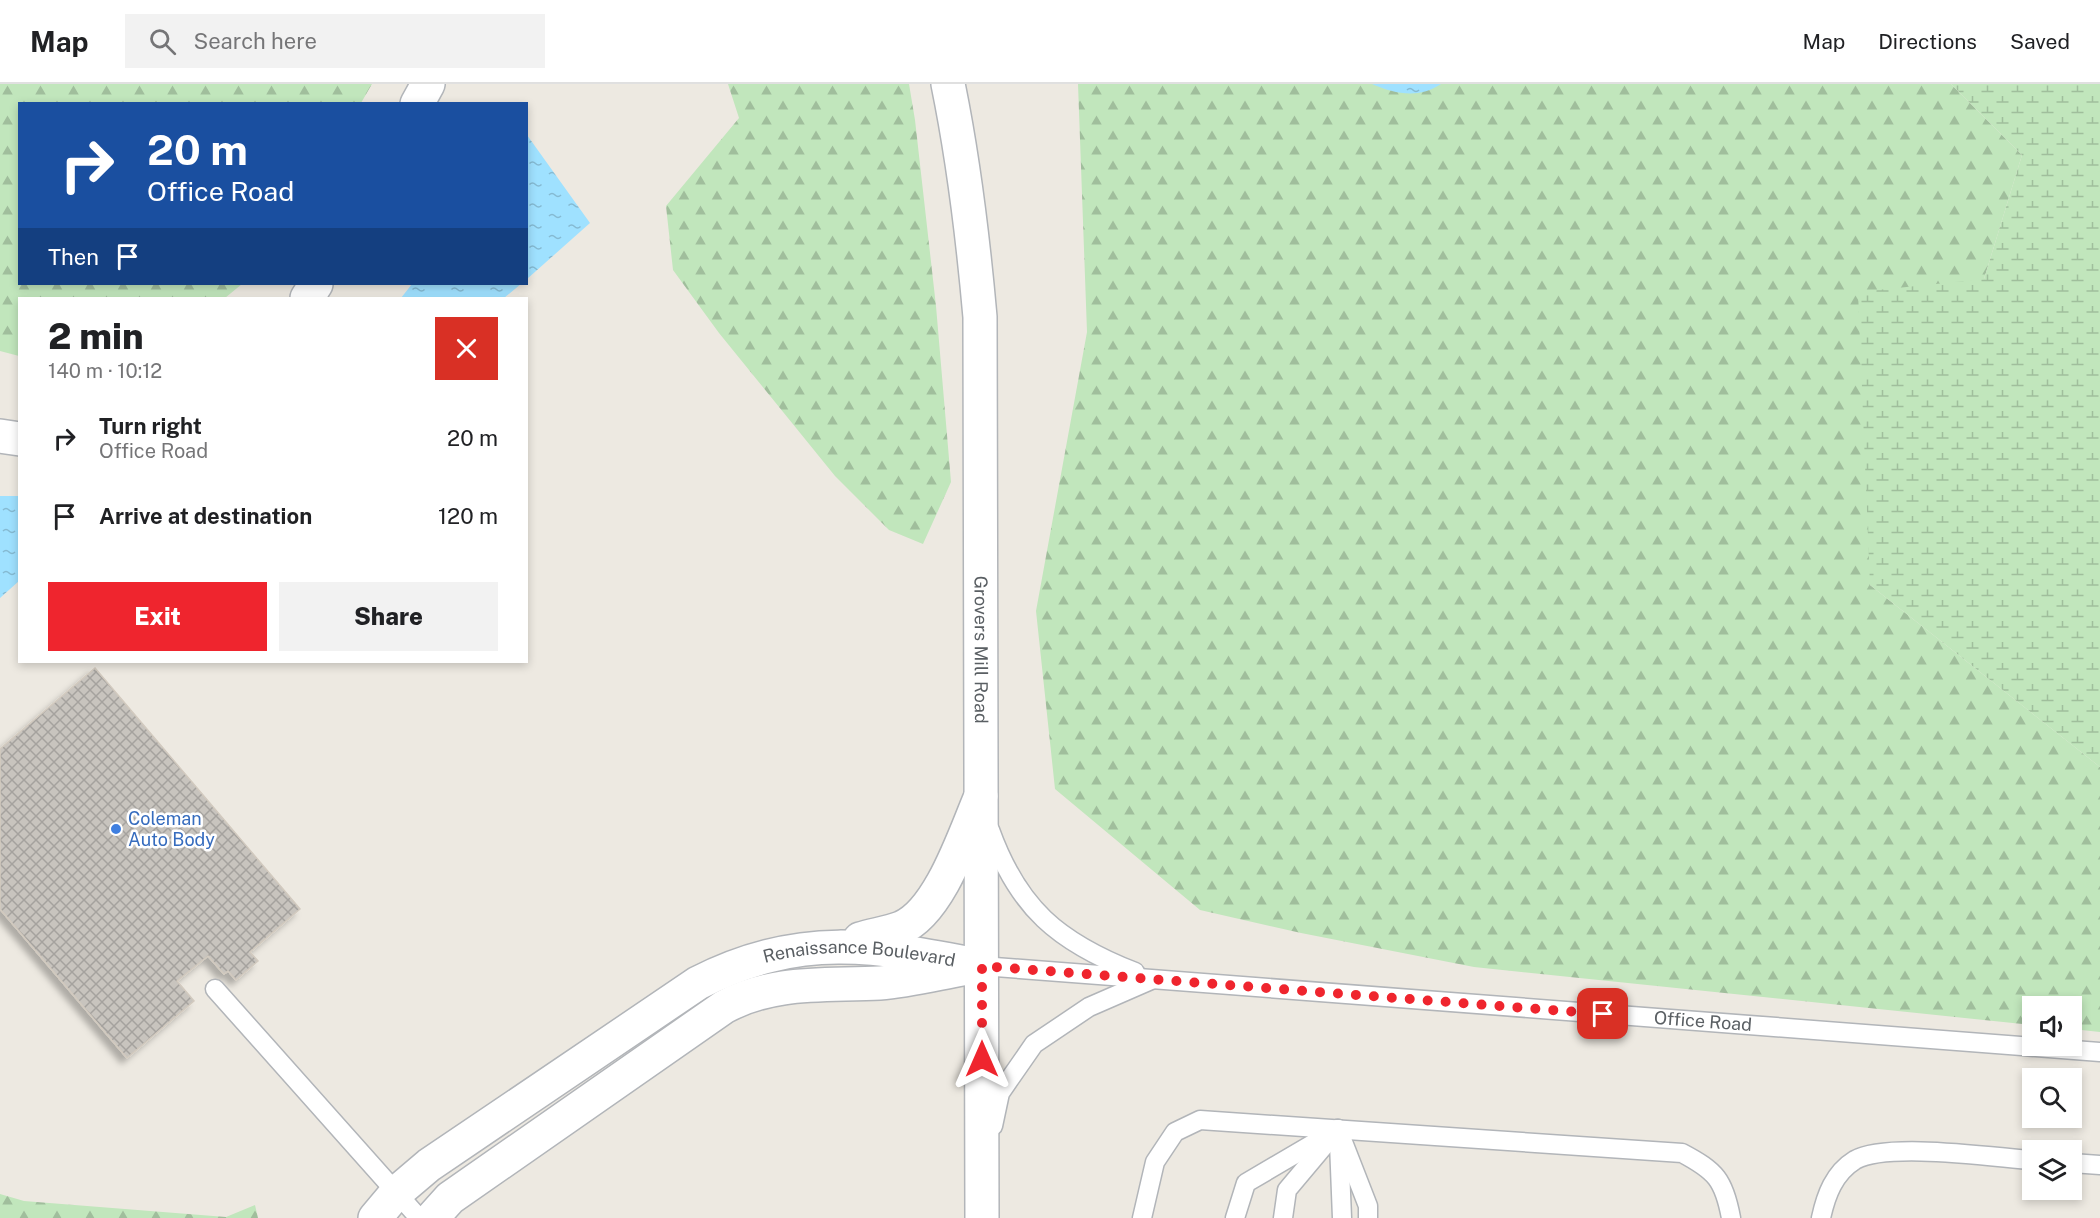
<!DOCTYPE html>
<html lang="en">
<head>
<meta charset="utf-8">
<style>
	:root { --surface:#fff; --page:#f2f2f2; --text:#202124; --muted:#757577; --line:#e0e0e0; --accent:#ef252e }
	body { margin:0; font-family:"Public Sans",sans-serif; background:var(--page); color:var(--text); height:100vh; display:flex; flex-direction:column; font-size:22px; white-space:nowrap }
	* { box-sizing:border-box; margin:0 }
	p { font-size:20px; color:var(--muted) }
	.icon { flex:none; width:33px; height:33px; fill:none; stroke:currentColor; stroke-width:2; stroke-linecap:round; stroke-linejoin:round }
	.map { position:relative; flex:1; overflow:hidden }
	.panel { position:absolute; left:18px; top:213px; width:510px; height:366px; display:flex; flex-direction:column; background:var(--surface); border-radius:0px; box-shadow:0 3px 9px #0003 }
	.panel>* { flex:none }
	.hud { position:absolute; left:18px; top:18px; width:510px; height:183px; border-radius:0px; box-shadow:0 3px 9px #0003; background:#1a4fa0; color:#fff; overflow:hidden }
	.fabs { position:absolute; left:2022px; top:912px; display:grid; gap:12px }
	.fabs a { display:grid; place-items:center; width:60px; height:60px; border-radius:0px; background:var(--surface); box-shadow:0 3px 9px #0003; font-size:30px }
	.pin { position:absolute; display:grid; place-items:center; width:51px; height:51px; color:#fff; margin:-26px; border-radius:12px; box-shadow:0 3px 9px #0006 }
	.me { position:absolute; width:66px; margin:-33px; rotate:0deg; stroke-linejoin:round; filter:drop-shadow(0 0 4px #0008) }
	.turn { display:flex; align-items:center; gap:21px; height:126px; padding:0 30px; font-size:27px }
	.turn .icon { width:78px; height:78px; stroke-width:2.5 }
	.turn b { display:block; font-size:42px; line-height:51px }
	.then { display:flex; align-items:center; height:57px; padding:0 30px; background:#0003; gap:12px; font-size:22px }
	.round { display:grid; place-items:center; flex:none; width:63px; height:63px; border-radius:0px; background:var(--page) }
	.summary { display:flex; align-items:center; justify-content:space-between; height:102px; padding:0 30px }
	h1 { font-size:36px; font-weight:800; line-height:45px }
	.cta { display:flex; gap:12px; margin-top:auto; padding:12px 30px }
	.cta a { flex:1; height:69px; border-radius:0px; background:var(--accent); color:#fff; font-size:24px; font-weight:800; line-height:69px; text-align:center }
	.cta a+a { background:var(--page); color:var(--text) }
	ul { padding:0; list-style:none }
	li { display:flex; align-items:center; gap:18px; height:78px; padding:0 30px }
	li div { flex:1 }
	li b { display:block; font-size:22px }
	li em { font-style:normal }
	header { display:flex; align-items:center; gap:36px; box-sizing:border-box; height:84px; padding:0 30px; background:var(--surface); border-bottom:2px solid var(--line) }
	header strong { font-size:28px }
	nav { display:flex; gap:33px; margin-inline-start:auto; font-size:21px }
	.search { width:420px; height:54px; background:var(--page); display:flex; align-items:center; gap:15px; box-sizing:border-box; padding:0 21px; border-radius:0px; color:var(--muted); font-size:22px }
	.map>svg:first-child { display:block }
</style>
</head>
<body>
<header>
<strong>Map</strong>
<div class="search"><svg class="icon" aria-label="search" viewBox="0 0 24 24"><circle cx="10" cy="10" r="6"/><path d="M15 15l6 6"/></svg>Search here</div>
<nav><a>Map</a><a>Directions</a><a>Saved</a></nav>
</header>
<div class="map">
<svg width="2100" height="1134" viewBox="0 0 2100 1134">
	<defs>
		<pattern id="forest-firs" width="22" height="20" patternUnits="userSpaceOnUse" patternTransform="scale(1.5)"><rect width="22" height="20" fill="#c1e6bc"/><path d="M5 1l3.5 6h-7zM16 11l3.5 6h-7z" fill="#a0be9c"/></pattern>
		<pattern id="wetland-marsh" width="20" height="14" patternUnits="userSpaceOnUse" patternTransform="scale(1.5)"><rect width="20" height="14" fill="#c1e6bc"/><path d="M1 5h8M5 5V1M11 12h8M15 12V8" fill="none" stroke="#a0be9c"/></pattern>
		<pattern id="water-ripples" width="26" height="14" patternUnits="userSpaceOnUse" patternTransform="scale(1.5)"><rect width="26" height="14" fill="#9fe1ff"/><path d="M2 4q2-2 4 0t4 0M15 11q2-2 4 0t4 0" fill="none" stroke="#85bad2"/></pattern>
		<pattern id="building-cross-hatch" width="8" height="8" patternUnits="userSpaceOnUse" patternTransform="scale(1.5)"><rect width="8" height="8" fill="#c8c4be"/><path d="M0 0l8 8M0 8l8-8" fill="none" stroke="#a5a29e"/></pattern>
		<filter id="shadow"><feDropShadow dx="-5.5" dy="5.5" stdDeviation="3" flood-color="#0004"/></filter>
	</defs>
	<rect width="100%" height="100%" fill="#ede9e1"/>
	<path fill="url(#forest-firs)" d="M0,0H372L361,19L20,20V200H242L225,214H20L19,272L0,267Z
		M728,0H909L915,36L936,222L951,398L923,460L889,446L835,392L719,249L673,186L666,122L739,34Z
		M1078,0H1951L2022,71L1984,195L1870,501L2100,683V948L2072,945V922H2032V941L1474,883L1301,849L1200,826L1055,705L1036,527L1087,248Z
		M0,1110L24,1117L226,1133L255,1121L258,1134H0Z"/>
	<path fill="url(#wetland-marsh)" d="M1951,0H2100V683L1870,501L1858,208L1984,195L2022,71Z"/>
	<path fill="url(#water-ripples)" d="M1372,0H1441C1419,15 1395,10 1372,0Z
		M527,51L590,139L527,195H526Z
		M412,200H521L504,214H401Z
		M0,412H20L19,497L0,514Z"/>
	<path fill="url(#building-cross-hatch)" stroke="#d2cabf" stroke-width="1.5" filter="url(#shadow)" d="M95,584L300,825L250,868L258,877L236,896L228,887L224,890L208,872L177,897L194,917L127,974L0,825V665Z"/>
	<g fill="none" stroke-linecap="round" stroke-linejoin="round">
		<defs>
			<g id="service">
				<path d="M990,746C1018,824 1058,858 1135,888"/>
				<path id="s1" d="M982,882L2100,968"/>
				<path d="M215,905L419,1134"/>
				<path d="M993,1042L1000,1009L1034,960L1089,923L1151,896"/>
				<path d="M1338,1045L1368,1122V1134"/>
				<path d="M1339,1059L1342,1134"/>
				<path d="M2072,1079L2100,1081"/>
				<path d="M1142,1134L1155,1078L1175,1048L1200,1036L1682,1069C1716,1087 1724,1096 1731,1134"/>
				<path d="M1235,1134L1246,1099L1338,1045"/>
				<path d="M1283,1134L1287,1106L1329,1056"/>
				<path d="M1821,1134C1826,1111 1834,1089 1855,1076C1887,1058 1991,1073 2032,1076"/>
			</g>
			<g id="minor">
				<path d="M417,20L428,0"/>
				<path d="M307,214L316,200"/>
				<path d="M0,352L20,355"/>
				<path d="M860,855C873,851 888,849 901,844C940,828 965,749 981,712"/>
				<path id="s2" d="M375,1134L396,1109L429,1081L698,899C800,847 875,861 982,882"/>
				<path d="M432,1134L450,1114L724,923C774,896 825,902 880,899C907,897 935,890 962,885"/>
			</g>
			<g id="tertiary">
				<path id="s3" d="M948,0C964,78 973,154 980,233L982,1134"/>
			</g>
		</defs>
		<use href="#service" stroke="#b2b5b9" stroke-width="21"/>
		<use href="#minor" stroke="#b2b5b9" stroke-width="36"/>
		<use href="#tertiary" stroke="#b2b5b9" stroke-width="36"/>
		<use href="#service" stroke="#fff" stroke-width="18"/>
		<use href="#minor" stroke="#fff" stroke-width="33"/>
		<use href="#tertiary" stroke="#fff" stroke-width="33"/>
	</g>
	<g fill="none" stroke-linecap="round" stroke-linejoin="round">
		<path stroke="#ef252e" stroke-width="10" stroke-dasharray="0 18" d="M982,975V882L1603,930"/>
	</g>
	<circle fill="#3f7fe0" stroke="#fff" stroke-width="2" cx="116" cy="745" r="6"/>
	<g text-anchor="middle" stroke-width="5" stroke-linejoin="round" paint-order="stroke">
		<g font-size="18" fill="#5a5f63" stroke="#fff">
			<text dy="6" stroke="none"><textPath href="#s3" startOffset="568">Grovers Mill Road</textPath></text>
			<text dy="6" stroke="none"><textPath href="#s2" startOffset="568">Renaissance Boulevard</textPath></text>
			<text dy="6" stroke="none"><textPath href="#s1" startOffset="723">Office Road</textPath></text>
		</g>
		<g font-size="18" fill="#366cbe" stroke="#fff" text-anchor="start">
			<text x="128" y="741">Coleman<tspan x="128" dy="21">Auto Body</tspan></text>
		</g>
	</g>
</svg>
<div class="fabs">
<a><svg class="icon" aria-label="sound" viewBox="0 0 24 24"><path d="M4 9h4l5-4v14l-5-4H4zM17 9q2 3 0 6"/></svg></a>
<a><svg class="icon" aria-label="search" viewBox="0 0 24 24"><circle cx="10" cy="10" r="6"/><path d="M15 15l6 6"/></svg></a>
<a><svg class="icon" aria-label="layers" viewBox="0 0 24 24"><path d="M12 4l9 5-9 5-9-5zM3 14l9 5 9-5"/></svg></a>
</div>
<div class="pin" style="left:1603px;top:930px;background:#d93025"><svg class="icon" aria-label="arrive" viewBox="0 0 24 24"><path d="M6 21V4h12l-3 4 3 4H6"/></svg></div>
<svg class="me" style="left:982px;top:975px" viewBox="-20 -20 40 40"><path d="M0-17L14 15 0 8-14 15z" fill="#ef252e" stroke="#fff" stroke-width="4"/></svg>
<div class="hud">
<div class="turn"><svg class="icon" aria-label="right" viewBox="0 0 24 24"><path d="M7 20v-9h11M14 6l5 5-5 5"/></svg><div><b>20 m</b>Office Road</div></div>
<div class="then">Then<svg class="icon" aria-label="arrive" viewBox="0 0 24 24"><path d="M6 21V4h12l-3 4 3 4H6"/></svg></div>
</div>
<section class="panel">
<div class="summary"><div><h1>2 min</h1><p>140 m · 10:12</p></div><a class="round" style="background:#d93025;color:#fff"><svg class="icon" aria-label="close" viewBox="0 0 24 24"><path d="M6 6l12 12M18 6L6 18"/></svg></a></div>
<ul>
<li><svg class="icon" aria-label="right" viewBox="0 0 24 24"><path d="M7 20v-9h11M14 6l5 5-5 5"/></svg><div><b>Turn right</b><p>Office Road</p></div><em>20 m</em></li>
<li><svg class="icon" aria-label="arrive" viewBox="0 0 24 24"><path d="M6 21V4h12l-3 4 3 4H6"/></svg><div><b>Arrive at destination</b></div><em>120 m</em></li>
</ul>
<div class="cta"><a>Exit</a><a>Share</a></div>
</section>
</div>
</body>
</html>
